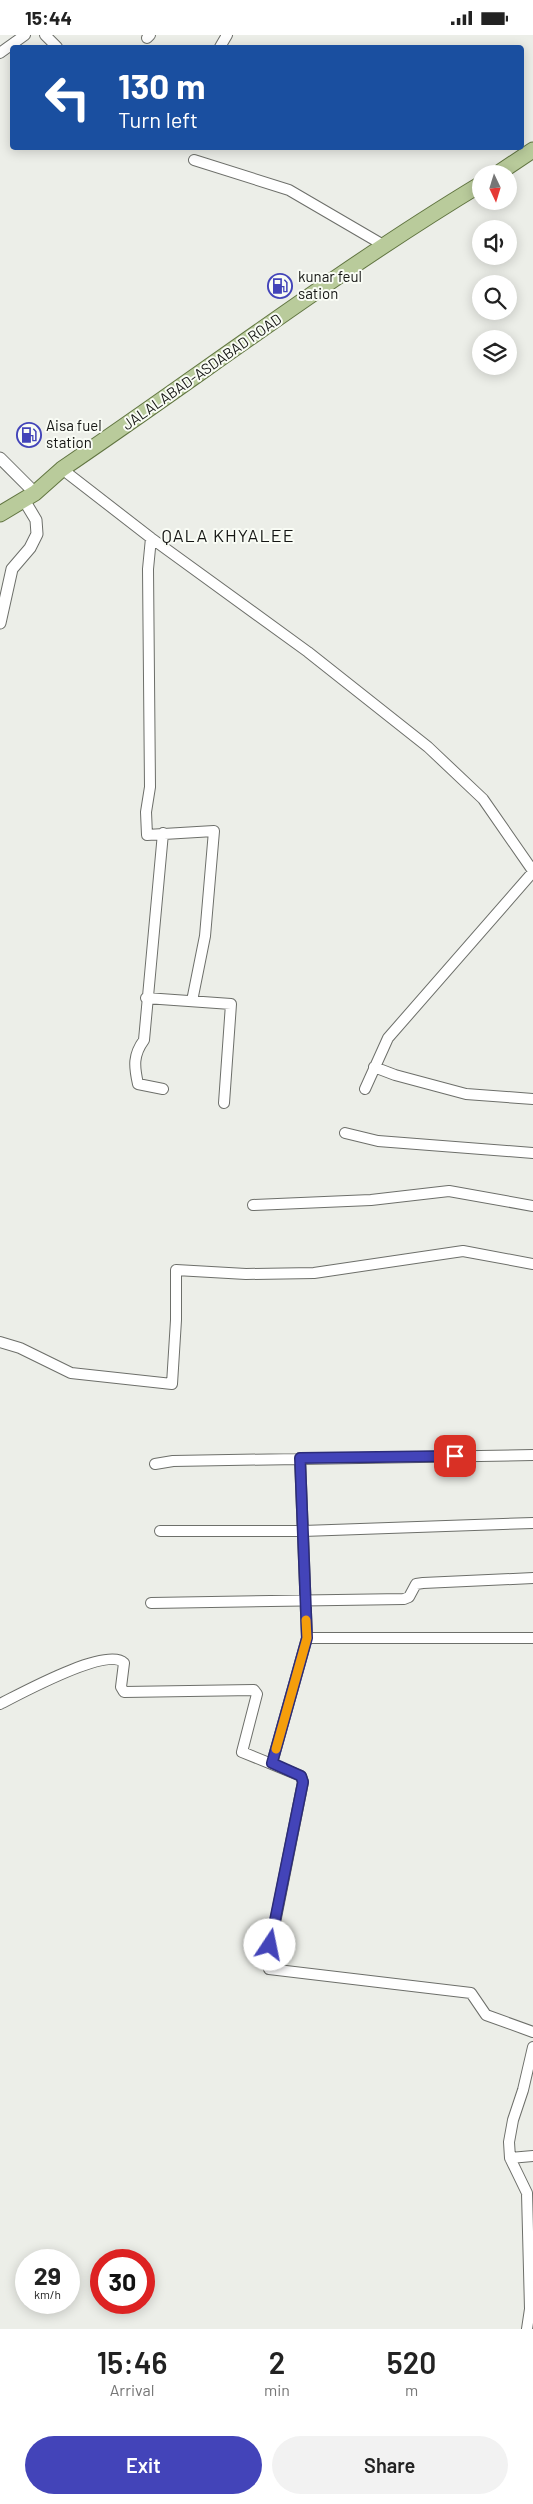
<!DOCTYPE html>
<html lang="en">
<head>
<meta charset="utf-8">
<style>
	:root { --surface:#fff; --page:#f2f2f2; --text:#222; --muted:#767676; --accent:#4344b9 }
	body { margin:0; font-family:Barlow,sans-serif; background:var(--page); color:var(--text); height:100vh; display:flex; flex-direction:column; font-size:19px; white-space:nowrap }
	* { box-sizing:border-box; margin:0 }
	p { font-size:16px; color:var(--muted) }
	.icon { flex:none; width:28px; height:28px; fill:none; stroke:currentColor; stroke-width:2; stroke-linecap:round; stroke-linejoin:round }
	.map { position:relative; height:2294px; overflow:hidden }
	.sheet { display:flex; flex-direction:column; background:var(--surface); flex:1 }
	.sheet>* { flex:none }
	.hud { position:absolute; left:10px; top:10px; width:514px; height:105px; border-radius:5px; box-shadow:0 2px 12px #0003; background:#1a4fa0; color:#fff; overflow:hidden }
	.needle { width:32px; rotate:176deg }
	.controls { position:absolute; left:472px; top:130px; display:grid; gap:10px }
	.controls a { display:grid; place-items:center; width:45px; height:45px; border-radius:50%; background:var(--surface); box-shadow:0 2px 12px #0003; font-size:25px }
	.speed { position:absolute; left:15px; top:2214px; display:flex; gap:10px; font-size:25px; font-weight:700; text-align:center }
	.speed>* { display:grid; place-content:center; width:65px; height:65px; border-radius:50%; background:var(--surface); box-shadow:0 2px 12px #0003; line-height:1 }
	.speed small { font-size:12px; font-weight:400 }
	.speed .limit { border:8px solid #d22; background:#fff; color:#111 }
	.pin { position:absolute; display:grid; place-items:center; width:42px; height:42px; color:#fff; margin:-21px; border-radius:10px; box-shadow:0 2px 8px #0006 }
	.me { position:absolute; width:55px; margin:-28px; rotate:11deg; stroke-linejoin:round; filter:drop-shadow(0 0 4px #0008) }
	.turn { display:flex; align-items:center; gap:18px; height:105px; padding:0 25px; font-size:22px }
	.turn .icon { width:65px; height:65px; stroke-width:2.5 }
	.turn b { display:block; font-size:35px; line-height:42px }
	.eta { display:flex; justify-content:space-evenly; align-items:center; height:85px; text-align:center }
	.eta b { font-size:30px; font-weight:600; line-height:35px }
	.action { display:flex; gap:10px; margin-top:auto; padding:10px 25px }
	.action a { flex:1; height:58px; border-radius:30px; background:var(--accent); color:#fff; font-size:20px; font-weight:600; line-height:58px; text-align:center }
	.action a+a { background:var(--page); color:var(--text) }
	.status { display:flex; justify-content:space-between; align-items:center; height:35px; padding:0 25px; background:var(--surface); direction:ltr }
	.status svg { height:14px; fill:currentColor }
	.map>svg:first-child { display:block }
</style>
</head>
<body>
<div class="status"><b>15:44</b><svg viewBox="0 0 49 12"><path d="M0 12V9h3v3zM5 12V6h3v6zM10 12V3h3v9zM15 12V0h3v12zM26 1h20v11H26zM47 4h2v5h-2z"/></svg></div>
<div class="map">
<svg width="533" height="2294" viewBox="0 0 533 2294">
	<rect width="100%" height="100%" fill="#eceee8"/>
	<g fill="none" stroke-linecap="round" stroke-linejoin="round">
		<defs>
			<path id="minor" d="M45,0L57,12
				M147,3L150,0
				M220,12L227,0
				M0,18L25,0
				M194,125L289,155L385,211
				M62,434L151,503L308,617L428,712L483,764L533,836
				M151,503L148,534L150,752L146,777L147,800L214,796L205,901L192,966
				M146,963L231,969L224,1068
				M374,1032L395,1040L466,1059L533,1064
				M163,1054L138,1049C134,1031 133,1020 144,1005L163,798
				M365,1054L388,1003L533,837
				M345,1098L378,1106L533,1118
				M253,1170L371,1165L449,1156L533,1171
				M0,1307L20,1313L71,1338L172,1349L176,1285V1235L246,1239L314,1238L463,1216L533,1229
				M155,1429L173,1426L533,1420
				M160,1496H303L533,1488
				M151,1568L404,1564L409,1562L416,1549L423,1548L533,1543
				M307,1603H533
				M0,1669C20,1659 107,1611 124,1628L121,1652L124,1657L254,1655L257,1659L242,1717L301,1741L303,1747L267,1928L269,1934L471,1958L486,1980L533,1997
				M272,1728L307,1603L300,1423
				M510,2123L533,2121
				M527,2294L530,2274L527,2158L510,2123L509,2107L513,2085L523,2055L533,2012"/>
			<path id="tertiary" d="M0,423L35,458
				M0,588L12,534L30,513L37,499L36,485L24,465"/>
			<path id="primary" d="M497,139L533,115
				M0,479L35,458L62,434C202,339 337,236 481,149"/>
		</defs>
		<use href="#minor" stroke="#6d6f6a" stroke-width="12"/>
		<use href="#tertiary" stroke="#6d6f6a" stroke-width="13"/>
		<use href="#primary" stroke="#617541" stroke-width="17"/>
		<use href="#minor" stroke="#fff" stroke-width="10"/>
		<use href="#tertiary" stroke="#fff" stroke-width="11"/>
		<use href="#primary" stroke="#b9cb9b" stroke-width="15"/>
	</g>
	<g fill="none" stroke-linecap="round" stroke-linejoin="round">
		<defs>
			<path id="route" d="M270,1910L303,1747L301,1741L272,1728L307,1603L300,1423L455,1421"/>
		</defs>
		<use href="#route" stroke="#2c2c78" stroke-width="12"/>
		<use href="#route" stroke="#4344b9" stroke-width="9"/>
		<path stroke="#f59e0b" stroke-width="9" d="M276,1714L307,1603L306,1585"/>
	</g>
	<defs>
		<symbol id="fuel-ring" viewBox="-11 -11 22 22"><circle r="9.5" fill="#f9fcf5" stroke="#4344b9" stroke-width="1.5"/><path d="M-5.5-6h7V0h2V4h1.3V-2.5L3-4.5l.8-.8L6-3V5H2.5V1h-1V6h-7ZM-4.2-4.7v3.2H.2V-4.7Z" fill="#4344b9"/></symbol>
	</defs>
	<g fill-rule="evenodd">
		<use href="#fuel-ring" x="266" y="237" width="28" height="28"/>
		<use href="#fuel-ring" x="15" y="386" width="28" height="28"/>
	</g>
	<g text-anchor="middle" stroke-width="4" stroke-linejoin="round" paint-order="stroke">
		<g font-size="15" fill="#151614" stroke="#f9fcf5" text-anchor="start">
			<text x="298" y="247">kunar feul<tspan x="298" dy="17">sation</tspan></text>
			<text x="46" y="396">Aisa fuel<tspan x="46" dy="17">station</tspan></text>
		</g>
		<g font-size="15" fill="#151614" stroke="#f9fcf5">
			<text transform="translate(202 337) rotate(-35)" y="5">JALALABAD-ASDABAD ROAD</text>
		</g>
		<g font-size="18" letter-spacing="1" fill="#151614" stroke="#f9fcf5">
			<text x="228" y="507">QALA KHYALEE</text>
		</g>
	</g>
</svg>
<div class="controls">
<a><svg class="needle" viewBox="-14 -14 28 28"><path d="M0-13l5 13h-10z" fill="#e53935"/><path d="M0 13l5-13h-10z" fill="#767676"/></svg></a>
<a><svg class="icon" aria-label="sound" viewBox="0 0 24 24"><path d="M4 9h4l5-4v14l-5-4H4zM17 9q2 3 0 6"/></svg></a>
<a><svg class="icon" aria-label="search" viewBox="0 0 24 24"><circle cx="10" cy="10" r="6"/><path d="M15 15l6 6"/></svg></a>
<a><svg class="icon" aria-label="layers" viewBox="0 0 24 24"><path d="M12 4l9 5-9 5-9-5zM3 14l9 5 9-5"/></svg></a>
</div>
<div class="speed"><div>29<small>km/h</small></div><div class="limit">30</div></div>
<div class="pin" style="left:455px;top:1421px;background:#d93025"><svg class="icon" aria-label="arrive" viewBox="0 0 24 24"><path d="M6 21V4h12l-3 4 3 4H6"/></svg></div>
<svg class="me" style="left:270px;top:1910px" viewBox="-20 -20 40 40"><circle r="19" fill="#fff"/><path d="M0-13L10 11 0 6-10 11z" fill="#4344b9"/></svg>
<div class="hud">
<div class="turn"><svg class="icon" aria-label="left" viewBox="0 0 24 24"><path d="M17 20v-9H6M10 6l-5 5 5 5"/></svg><div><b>130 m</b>Turn left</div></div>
</div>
</div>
<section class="sheet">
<div class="eta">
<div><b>15:46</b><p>Arrival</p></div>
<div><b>2</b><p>min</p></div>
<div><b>520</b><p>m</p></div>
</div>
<div class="action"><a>Exit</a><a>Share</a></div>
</section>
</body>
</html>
